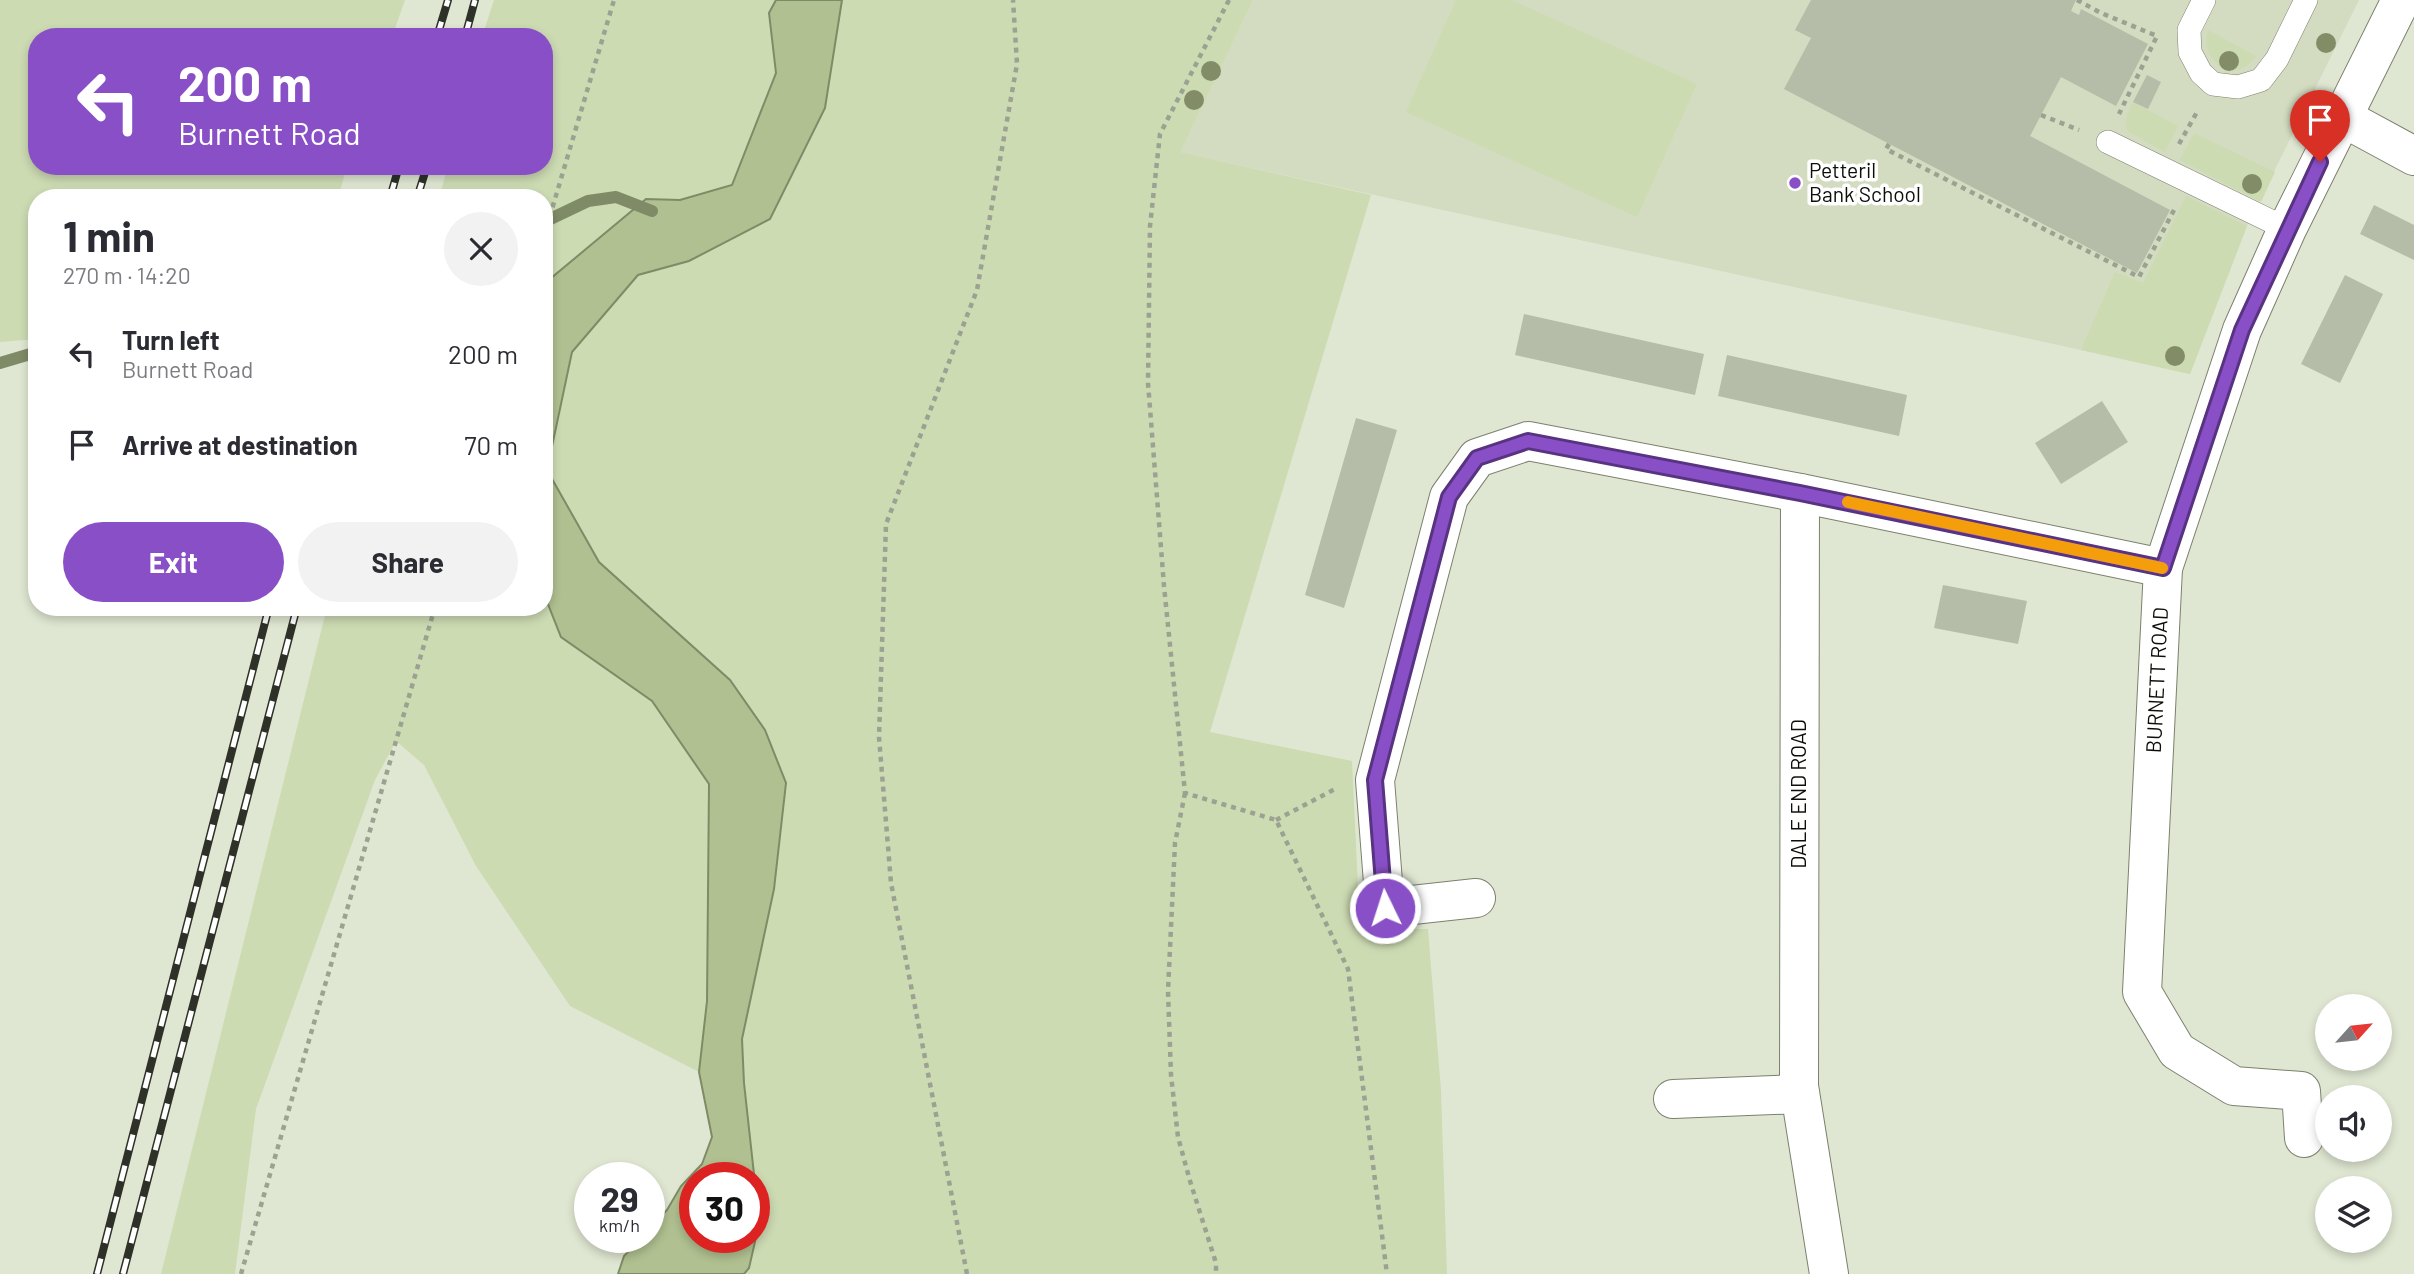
<!DOCTYPE html>
<html lang="en">
<head>
<meta charset="utf-8">
<style>
	:root { --surface:#fff; --page:#f2f2f3; --text:#2b2b33; --muted:#7c7c81; --accent:#884fc6 }
	body { margin:0; font-family:Barlow,sans-serif; background:var(--page); color:var(--text); height:100vh; display:flex; flex-direction:column; font-size:26px; white-space:nowrap }
	* { box-sizing:border-box; margin:0 }
	p { font-size:23px; color:var(--muted) }
	.icon { flex:none; width:38px; height:38px; fill:none; stroke:currentColor; stroke-width:2; stroke-linecap:round; stroke-linejoin:round }
	.map { position:relative; flex:1; overflow:hidden }
	.side { position:absolute; left:28px; top:189px; width:525px; height:427px; display:flex; flex-direction:column; background:var(--surface); border-radius:28px; box-shadow:0 4px 10px #0003 }
	.side>* { flex:none }
	.banner { position:absolute; left:28px; top:28px; width:525px; height:147px; border-radius:28px; box-shadow:0 4px 10px #0003; background:#884fc6; color:#fff; overflow:hidden }
	.needle { width:46px; rotate:63deg }
	.buttons { position:absolute; left:2315px; top:994px; display:grid; gap:14px }
	.buttons a { display:grid; place-items:center; width:77px; height:77px; border-radius:50%; background:var(--surface); box-shadow:0 4px 10px #0003; font-size:35px }
	.speed { position:absolute; left:574px; top:1162px; display:flex; gap:14px; font-size:35px; font-weight:700; text-align:center }
	.speed>* { display:grid; place-content:center; width:91px; height:91px; border-radius:50%; background:var(--surface); box-shadow:0 4px 10px #0003; line-height:1 }
	.speed small { font-size:18px; font-weight:400 }
	.speed .limit { border:10px solid #d22; background:#fff; color:#111 }
	.pin { position:absolute; display:grid; place-items:center; width:60px; height:60px; color:#fff; margin:-72px -30px; border-radius:50% 50% 50% 0; rotate:-45deg; box-shadow:0 0 7px #0007 }
	.pin .icon { rotate:45deg }
	.me { position:absolute; width:77px; margin:-38px; rotate:356deg; stroke-linejoin:round; filter:drop-shadow(0 0 5px #0008) }
	.turn { display:flex; align-items:center; gap:24px; height:147px; padding:0 35px; font-size:32px }
	.turn .icon { width:91px; height:91px; stroke-width:2.5 }
	.turn b { display:block; font-size:49px; line-height:60px }
	.round { display:grid; place-items:center; flex:none; width:74px; height:74px; border-radius:37px; background:var(--page) }
	.summary { display:flex; align-items:center; justify-content:space-between; height:119px; padding:0 35px }
	h1 { font-size:42px; font-weight:700; line-height:52px }
	.cta { display:flex; gap:14px; margin-top:auto; padding:14px 35px }
	.cta a { flex:1; height:80px; border-radius:42px; background:var(--accent); color:#fff; font-size:28px; font-weight:700; line-height:80px; text-align:center }
	.cta a+a { background:var(--page); color:var(--text) }
	ul { padding:0; list-style:none }
	li { display:flex; align-items:center; gap:21px; height:91px; padding:0 35px }
	li div { flex:1 }
	li b { display:block; font-size:26px }
	li em { font-style:normal }
	.map>svg:first-child { display:block }
</style>
</head>
<body>
<div class="map">
<svg width="2414" height="1274" viewBox="0 0 2414 1274">
	<rect width="100%" height="100%" fill="#dfe7d2"/>
	<path fill="#d3dcc0" d="M1253,0H2359L2247,226L2190,374L1179,152Z"/>
	<path fill="#cddbb3" d="M0,0H405L392,37H37V166H347L338,198H37V339L0,342Z
		M494,0H776L769,13L776,73L732,185L680,200L646,199L550,279L544,289V198H439L448,166H544V37H482Z
		M842,0H1253L1180,152L1371,195L1210,732L1352,761L1360,929H1428L1441,1090L1447,1274H744L749,1268L762,1211L754,1174L744,1083L742,1039L771,900L786,783L730,680L599,562L547,470L572,352L638,275L689,261L825,108Z
		M1456,0H1512L1697,84L1637,217L1406,112Z
		M2208,30L2256,56C2248,68 2239,71 2226,71C2210,60 2203,48 2208,30Z
		M2133,102L2178,126L2165,152L2129,132C2122,122 2128,112 2133,102Z
		M2194,133L2275,172L2261,202L2180,160Z
		M2186,196L2247,226L2190,374L2081,350L2115,272L2143,283Z
		M544,594L561,637L652,701L709,784L707,1001L699,1072L570,1006L476,866L424,765L396,741L375,780L256,1109L235,1274H161L327,607H544Z"/>
	<path fill="#b0c090" stroke="#7f8b67" stroke-width="2" fill-rule="evenodd" d="M776,0H842L825,108L770,219L689,261L638,275L572,352L547,470L599,562L730,680L765,730L786,783L774,889L742,1039L744,1083L754,1174L762,1211L749,1268L744,1274H618L624,1256L642,1237H649V1229L667,1210L681,1186L702,1164L712,1137L699,1072L707,1001L709,784L652,701L561,637L544,594V289L550,279L646,199L680,200L732,185L776,73L769,13ZM695,1178H754V1237H695Z"/>
	<g fill="none" stroke-linecap="round" stroke-linejoin="round">
		<path stroke="#7f8b67" stroke-width="12" d="M544,222L588,201L616,197L652,211
			M0,363L37,352"/>
	</g>
	<path fill="#b5bca7" d="M1811,0H2076L2071,11L2079,15L2081,9L2148,44L2116,106L2061,77L2030,136L2170,210L2137,273L1784,89L1811,38L1795,30Z
		M2147,75L2161,82L2148,109L2133,102Z
		M2374,205L2414,225V260L2360,234Z
		M2345,275L2383,294L2340,383L2301,364Z
		M1524,314L1704,354L1695,395L1515,355Z
		M1727,355L1907,395L1899,436L1718,396Z
		M2102,401L2128,442L2061,484L2035,443Z
		M1356,418L1397,430L1344,608L1305,595Z
		M1943,585L2027,601L2018,644L1934,628Z"/>
	<g fill="none" stroke-linecap="round" stroke-linejoin="round">
		<defs>
			<path id="service" d="M2204,0L2189,30L2190,52L2201,73L2213,84L2238,87L2261,80L2277,59L2306,0
				M2108,142L2287,229"/>
			<g id="minor">
				<path d="M2342,117L2414,156"/>
				<path d="M1800,493L1799,1086L1829,1274"/>
				<path d="M1476,898L1385,908L1375,780L1449,497L1477,458L1528,441L1800,493L2163,568"/>
				<path d="M1673,1099L1800,1094"/>
				<path id="s1" d="M2304,1138L2301,1091L2234,1086L2177,1051L2142,992L2163,568L2242,330L2287,229L2401,0"/>
			</g>
		</defs>
		<use href="#service" stroke="#7b816e" stroke-width="24"/>
		<use href="#minor" stroke="#7b816e" stroke-width="40"/>
		<path stroke="#9ba291" stroke-width="4.5" stroke-dasharray="5 5" stroke-linecap="butt" d="M1229,0L1160,134L1150,226L1148,383L1164,586L1185,793L1276,820L1348,969L1387,1274
			M2077,0L2101,13L2157,36L2119,114
			M2041,115L2079,130
			M1889,144L1886,149L2139,277L2174,210
			M2179,144L2197,112
			M544,236L614,0
			M1185,793L1175,843L1168,991L1171,1075L1178,1137L1190,1181L1216,1263V1274
			M1276,820L1337,788
			M241,1274L435,607
			M967,1274L891,883L879,737L886,524L977,290L1017,64L1013,0"/>
		<use href="#service" stroke="#fff" stroke-width="23"/>
		<use href="#minor" stroke="#fff" stroke-width="38"/>
		<defs>
			<path id="rail" d="M437,37L448,0
				M465,37L475,0
				M390,198L399,166
				M417,198L427,166
				M97,1274L269,607
				M123,1274L297,607"/>
		</defs>
		<use href="#rail" stroke="#2e3128" stroke-width="8"/>
		<use href="#rail" stroke="#fff" stroke-width="5" stroke-dasharray="16" stroke-linecap="butt"/>
	</g>
	<g fill="#828d67">
		<circle cx="2326" cy="43" r="10"/>
		<circle cx="2229" cy="61" r="10"/>
		<circle cx="1211" cy="71" r="10"/>
		<circle cx="1194" cy="100" r="10"/>
		<circle cx="2252" cy="184" r="10"/>
		<circle cx="2175" cy="356" r="10"/>
	</g>
	<g fill="none" stroke-linecap="round" stroke-linejoin="round">
		<defs>
			<path id="route" d="M1385,908L1375,780L1449,497L1477,458L1528,441L1800,493L2163,568L2242,330L2320,162"/>
		</defs>
		<use href="#route" stroke="#583381" stroke-width="18"/>
		<use href="#route" stroke="#884fc6" stroke-width="12"/>
		<path stroke="#f59e0b" stroke-width="12" d="M1848,502L2162,568"/>
	</g>
	<circle fill="#884fc6" stroke="#fff" stroke-width="2.5" cx="1795" cy="183" r="7"/>
	<g text-anchor="middle" stroke-width="7" stroke-linejoin="round" paint-order="stroke">
		<g font-size="21" fill="#0c0e07" stroke="#fff" text-anchor="start">
			<text x="1809" y="178">Petteril<tspan x="1809" dy="24">Bank School</tspan></text>
		</g>
		<g font-size="21" fill="#0c0e07" stroke="#fff">
			<text dy="7" stroke="none"><textPath href="#s1" startOffset="562">BURNETT ROAD</textPath></text>
			<text transform="translate(1799 794) rotate(-90)" y="7">DALE END ROAD</text>
		</g>
	</g>
</svg>
<div class="buttons">
<a><svg class="needle" viewBox="-14 -14 28 28"><path d="M0-13l5 13h-10z" fill="#e53935"/><path d="M0 13l5-13h-10z" fill="#7c7c81"/></svg></a>
<a><svg class="icon" aria-label="sound" viewBox="0 0 24 24"><path d="M4 9h4l5-4v14l-5-4H4zM17 9q2 3 0 6"/></svg></a>
<a><svg class="icon" aria-label="layers" viewBox="0 0 24 24"><path d="M12 4l9 5-9 5-9-5zM3 14l9 5 9-5"/></svg></a>
</div>
<div class="speed"><div>29<small>km/h</small></div><div class="limit">30</div></div>
<div class="pin" style="left:2320px;top:162px;background:#d93025"><svg class="icon" aria-label="arrive" viewBox="0 0 24 24"><path d="M6 21V4h12l-3 4 3 4H6"/></svg></div>
<svg class="me" style="left:1385px;top:908px" viewBox="-20 -20 40 40"><circle r="17" fill="#884fc6" stroke="#fff" stroke-width="3"/><path d="M0-11L8 9 0 5-8 9z" fill="#fff"/></svg>
<div class="banner">
<div class="turn"><svg class="icon" aria-label="left" viewBox="0 0 24 24"><path d="M17 20v-9H6M10 6l-5 5 5 5"/></svg><div><b>200 m</b>Burnett Road</div></div>
</div>
<section class="side">
<div class="summary"><div><h1>1 min</h1><p>270 m · 14:20</p></div><a class="round"><svg class="icon" aria-label="close" viewBox="0 0 24 24"><path d="M6 6l12 12M18 6L6 18"/></svg></a></div>
<ul>
<li><svg class="icon" aria-label="left" viewBox="0 0 24 24"><path d="M17 20v-9H6M10 6l-5 5 5 5"/></svg><div><b>Turn left</b><p>Burnett Road</p></div><em>200 m</em></li>
<li><svg class="icon" aria-label="arrive" viewBox="0 0 24 24"><path d="M6 21V4h12l-3 4 3 4H6"/></svg><div><b>Arrive at destination</b></div><em>70 m</em></li>
</ul>
<div class="cta"><a>Exit</a><a>Share</a></div>
</section>
</div>
</body>
</html>
